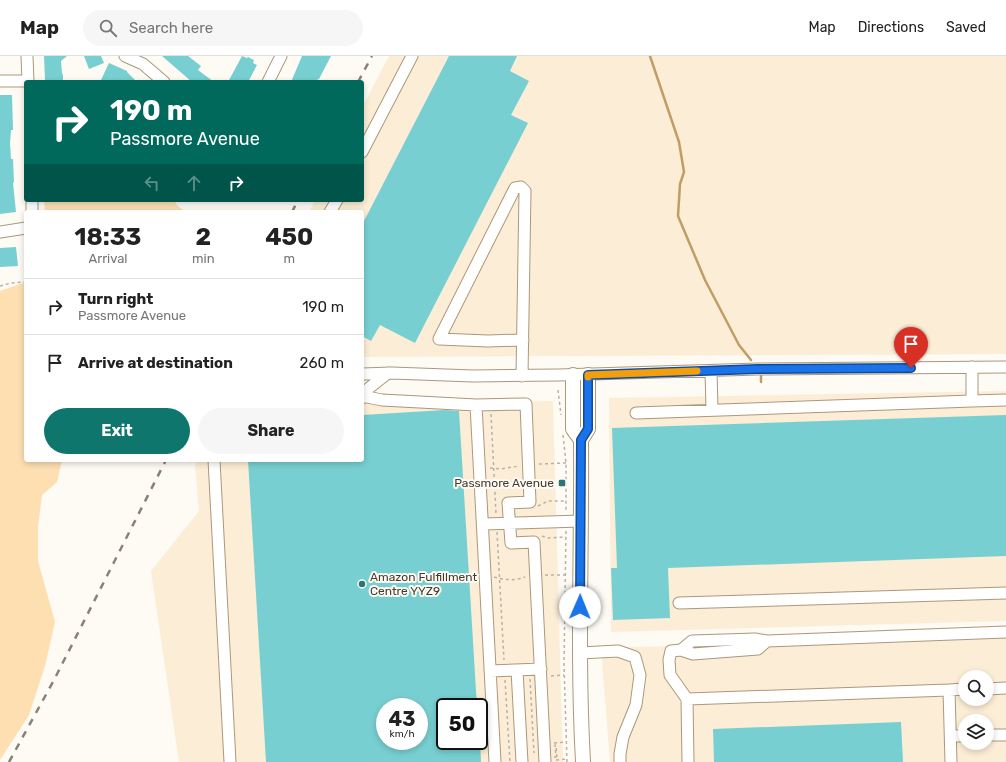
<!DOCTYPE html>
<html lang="en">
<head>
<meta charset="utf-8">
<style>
	:root { --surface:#fff; --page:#f6f6f6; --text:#222; --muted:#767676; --line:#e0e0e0; --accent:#0f766e }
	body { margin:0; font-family:Rubik,sans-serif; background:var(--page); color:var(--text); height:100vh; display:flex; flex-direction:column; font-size:15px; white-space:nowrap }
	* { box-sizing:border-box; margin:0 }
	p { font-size:13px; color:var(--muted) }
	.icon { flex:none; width:22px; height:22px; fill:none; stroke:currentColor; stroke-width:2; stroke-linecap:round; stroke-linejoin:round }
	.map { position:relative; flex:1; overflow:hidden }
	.sheet { position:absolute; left:24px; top:154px; width:340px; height:252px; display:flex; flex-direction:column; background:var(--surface); border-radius:4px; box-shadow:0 2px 6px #0003 }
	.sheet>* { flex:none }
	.top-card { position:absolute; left:24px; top:24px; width:340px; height:122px; border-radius:4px; box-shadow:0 2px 6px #0003; background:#00695c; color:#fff; overflow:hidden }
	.tools { position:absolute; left:958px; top:614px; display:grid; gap:8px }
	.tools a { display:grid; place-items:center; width:36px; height:36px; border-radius:50%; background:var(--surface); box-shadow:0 2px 6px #0003; font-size:20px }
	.speed { position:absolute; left:376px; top:642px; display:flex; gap:8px; font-size:20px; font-weight:700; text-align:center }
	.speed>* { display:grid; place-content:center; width:52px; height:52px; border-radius:50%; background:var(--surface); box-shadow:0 2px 6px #0003; line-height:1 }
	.speed small { font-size:10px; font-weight:400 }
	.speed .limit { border:2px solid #111; border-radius:6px; background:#fff; color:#111 }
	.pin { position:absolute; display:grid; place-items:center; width:34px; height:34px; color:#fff; margin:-41px -17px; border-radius:50% 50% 50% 0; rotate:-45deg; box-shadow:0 0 4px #0007 }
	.pin .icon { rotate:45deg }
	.me { position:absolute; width:44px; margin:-22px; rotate:1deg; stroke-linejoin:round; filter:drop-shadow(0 0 3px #0008) }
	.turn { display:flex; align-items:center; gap:14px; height:84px; padding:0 20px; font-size:18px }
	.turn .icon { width:52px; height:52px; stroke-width:2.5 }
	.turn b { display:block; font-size:28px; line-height:34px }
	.lanes { display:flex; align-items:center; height:38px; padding:0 20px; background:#0003; justify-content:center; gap:20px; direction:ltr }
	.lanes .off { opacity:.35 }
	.eta { display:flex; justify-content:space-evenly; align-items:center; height:68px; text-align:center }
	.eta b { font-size:24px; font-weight:700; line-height:28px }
	.button { display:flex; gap:8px; margin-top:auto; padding:8px 20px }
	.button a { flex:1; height:46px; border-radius:24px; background:var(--accent); color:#fff; font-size:16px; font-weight:700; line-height:46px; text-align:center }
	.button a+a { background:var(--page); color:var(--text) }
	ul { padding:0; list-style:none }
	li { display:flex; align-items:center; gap:12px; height:56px; padding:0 20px; border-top:1px solid var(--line) }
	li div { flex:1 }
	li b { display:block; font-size:15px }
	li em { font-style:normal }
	header { display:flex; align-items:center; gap:24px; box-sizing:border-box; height:56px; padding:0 20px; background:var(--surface); border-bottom:1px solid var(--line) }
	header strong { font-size:19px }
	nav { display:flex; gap:22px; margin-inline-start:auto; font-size:14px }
	.search { width:280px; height:36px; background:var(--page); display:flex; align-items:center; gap:10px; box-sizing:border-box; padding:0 14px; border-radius:22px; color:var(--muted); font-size:15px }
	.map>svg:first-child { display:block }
</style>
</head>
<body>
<header>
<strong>Map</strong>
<div class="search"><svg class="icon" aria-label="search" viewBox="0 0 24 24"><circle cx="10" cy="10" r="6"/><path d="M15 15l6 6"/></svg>Search here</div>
<nav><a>Map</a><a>Directions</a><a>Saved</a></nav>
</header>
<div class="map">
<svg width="1006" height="706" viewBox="0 0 1006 706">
	<rect width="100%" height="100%" fill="#fefaf4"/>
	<path fill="#fcedd6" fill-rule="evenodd" d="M389,0H1006V298L362,301V156H309L315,144H362V52Z
		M1006,335V565L611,576L609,342Z
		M553,345L563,706H179L151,515L199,455L195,409L198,404H362V346ZM385,651H419V685H385ZM445,651H479V685H445Z
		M1006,580V706H610L601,592ZM965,621H987V643H965ZM965,665H987V687H965Z"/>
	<path fill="#fddfb2" d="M44,144H175L176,148L185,156H45Z
		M26,226V404H62L57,426L42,439L38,471V505L55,566L45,610L29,659L0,704V235Z"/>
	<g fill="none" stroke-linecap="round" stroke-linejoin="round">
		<path stroke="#c19d66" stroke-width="2.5" d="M650,0L679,86L684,116L680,128L678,160L705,224L739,289L751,304
			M761,326V317"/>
	</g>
	<path fill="#78cfd1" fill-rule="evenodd" d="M44,0H67L61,5L62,17L63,19V24H45Z
		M84,0H101L104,7L89,13Z
		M162,0H188L201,10L198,14L214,26H192Z
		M242,0L247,2L248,1L254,4L253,7L257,9L248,26H228Z
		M302,0H331L319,23H318L316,26H291Z
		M449,0H517L510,15L529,25L511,59L528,67L415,287L380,269L371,285L362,280V169Z
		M109,7L127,15V16L137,26H105L101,24Z
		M0,39H12L13,74H11L10,87L11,103H13L14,126L13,127L16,156L0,158Z
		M16,191L18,210L0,211V192Z
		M445,354L459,355L477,651H445V685H480L481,706H266L248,404H362V359ZM385,651H419V685H385Z
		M1006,359V500L668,512L670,562L613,564L611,512H617L612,372Z
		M901,666L903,706H714L713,673Z"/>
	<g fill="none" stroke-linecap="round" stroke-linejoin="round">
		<defs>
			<path id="minor" d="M27,0L28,26
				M125,0L143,8L164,26
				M0,25H28
				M268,26L281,0
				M362,96L412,0
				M32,144V156
				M330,156L337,144
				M0,176L26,172
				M972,311V345L1006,344
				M711,315L712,354
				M362,318L392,317L473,320L559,319L758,313L1006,311
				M522,320L525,135L521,131L515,132L439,283L488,285L523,284
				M362,340L382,344L476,349L526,348L530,446L508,447L511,487L534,486L545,706
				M362,342L369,332L388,317
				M476,349L495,706
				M636,357L972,345
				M214,404L230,706
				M483,468L581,465
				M679,547L1006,537
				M767,585L1006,576
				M681,594L692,585L755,583L767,585L758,593L693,598L681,594L671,595L669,604L670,619L687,643L688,706
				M580,597L618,595L635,601L640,619L636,649L623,681L620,698V706
				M517,614L522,706
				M490,615L541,613
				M987,633L1006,632
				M687,643L949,634
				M987,679H1006
				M951,680H965
				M951,706L949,634L965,633"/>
			<path id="major" d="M573,319V373L581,384
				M583,706C577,599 582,492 581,384L588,373V319"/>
		</defs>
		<use href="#minor" stroke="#ac987b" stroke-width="13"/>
		<use href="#major" stroke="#ac987b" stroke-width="16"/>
		<path stroke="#b8b2aa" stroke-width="1.5" stroke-dasharray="3 3" stroke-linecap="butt" d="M0,230L11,227L26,226
			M558,334L561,359
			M491,358L496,458
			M563,379L566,407V455
			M539,408L566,407
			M490,412L501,413L519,410
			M538,450L548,445H566
			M566,475L564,609L567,706
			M497,476L504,604
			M542,480L547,482L566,481
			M545,519H565
			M494,521C505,524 515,525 525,521
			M551,620L564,619
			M530,623L534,697
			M505,624L510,706
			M554,687L566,686
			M554,701H556L555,689H556L557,704
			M556,704L567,703"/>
		<use href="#minor" stroke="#fff" stroke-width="11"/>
		<use href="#major" stroke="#fff" stroke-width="14"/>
		<path stroke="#888177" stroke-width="2.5" stroke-dasharray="7 7" stroke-linecap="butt" d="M358,26L372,0
			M292,156L298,144
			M9,706L54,624L166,404"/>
	</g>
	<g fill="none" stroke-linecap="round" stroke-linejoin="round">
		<defs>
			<path id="route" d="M580,551L581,384L588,373V319L758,313L911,312"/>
		</defs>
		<use href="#route" stroke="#114b97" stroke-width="10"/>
		<use href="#route" stroke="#1a73e8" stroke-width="7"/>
		<path stroke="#f59e0b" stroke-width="7" d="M588,321V319L697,315"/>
	</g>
	<g fill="#2b7577" stroke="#fefaf4" stroke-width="1.5">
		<rect x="558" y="423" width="8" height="8" rx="2"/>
		<circle cx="362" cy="528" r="4"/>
	</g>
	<g text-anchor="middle" stroke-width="4" stroke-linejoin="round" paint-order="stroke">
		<g font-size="12" fill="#433b2f" stroke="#fefaf4" text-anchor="end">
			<text x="554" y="431">Passmore Avenue</text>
			<text x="370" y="525" text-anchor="start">Amazon Fulfillment<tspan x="370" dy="14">Centre YYZ9</tspan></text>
		</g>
	</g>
</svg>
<div class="tools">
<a><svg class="icon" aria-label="search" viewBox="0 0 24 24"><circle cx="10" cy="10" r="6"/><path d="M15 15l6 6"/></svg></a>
<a><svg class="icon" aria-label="layers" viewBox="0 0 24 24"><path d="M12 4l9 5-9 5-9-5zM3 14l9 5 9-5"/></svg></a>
</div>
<div class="speed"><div>43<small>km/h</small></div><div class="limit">50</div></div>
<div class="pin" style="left:911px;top:312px;background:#d93025"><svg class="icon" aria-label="arrive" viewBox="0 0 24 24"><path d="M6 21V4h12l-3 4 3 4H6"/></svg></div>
<svg class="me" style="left:580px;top:551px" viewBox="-20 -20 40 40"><circle r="19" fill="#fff"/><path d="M0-13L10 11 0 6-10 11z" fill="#1a73e8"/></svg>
<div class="top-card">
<div class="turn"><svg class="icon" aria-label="right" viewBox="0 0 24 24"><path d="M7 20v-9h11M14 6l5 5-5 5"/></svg><div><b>190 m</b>Passmore Avenue</div></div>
<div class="lanes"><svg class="icon off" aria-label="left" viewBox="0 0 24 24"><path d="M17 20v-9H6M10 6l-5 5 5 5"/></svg><svg class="icon off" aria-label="ahead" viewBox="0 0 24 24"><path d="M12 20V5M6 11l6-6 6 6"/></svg><svg class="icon" aria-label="right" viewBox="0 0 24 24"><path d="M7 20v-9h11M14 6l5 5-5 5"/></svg></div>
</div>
<section class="sheet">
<div class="eta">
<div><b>18:33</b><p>Arrival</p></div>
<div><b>2</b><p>min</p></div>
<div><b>450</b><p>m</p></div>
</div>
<ul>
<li><svg class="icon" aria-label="right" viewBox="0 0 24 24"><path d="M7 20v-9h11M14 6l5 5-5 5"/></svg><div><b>Turn right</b><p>Passmore Avenue</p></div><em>190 m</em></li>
<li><svg class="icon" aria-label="arrive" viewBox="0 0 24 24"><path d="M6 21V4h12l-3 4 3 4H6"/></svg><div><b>Arrive at destination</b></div><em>260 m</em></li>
</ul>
<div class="button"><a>Exit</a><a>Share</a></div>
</section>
</div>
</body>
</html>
